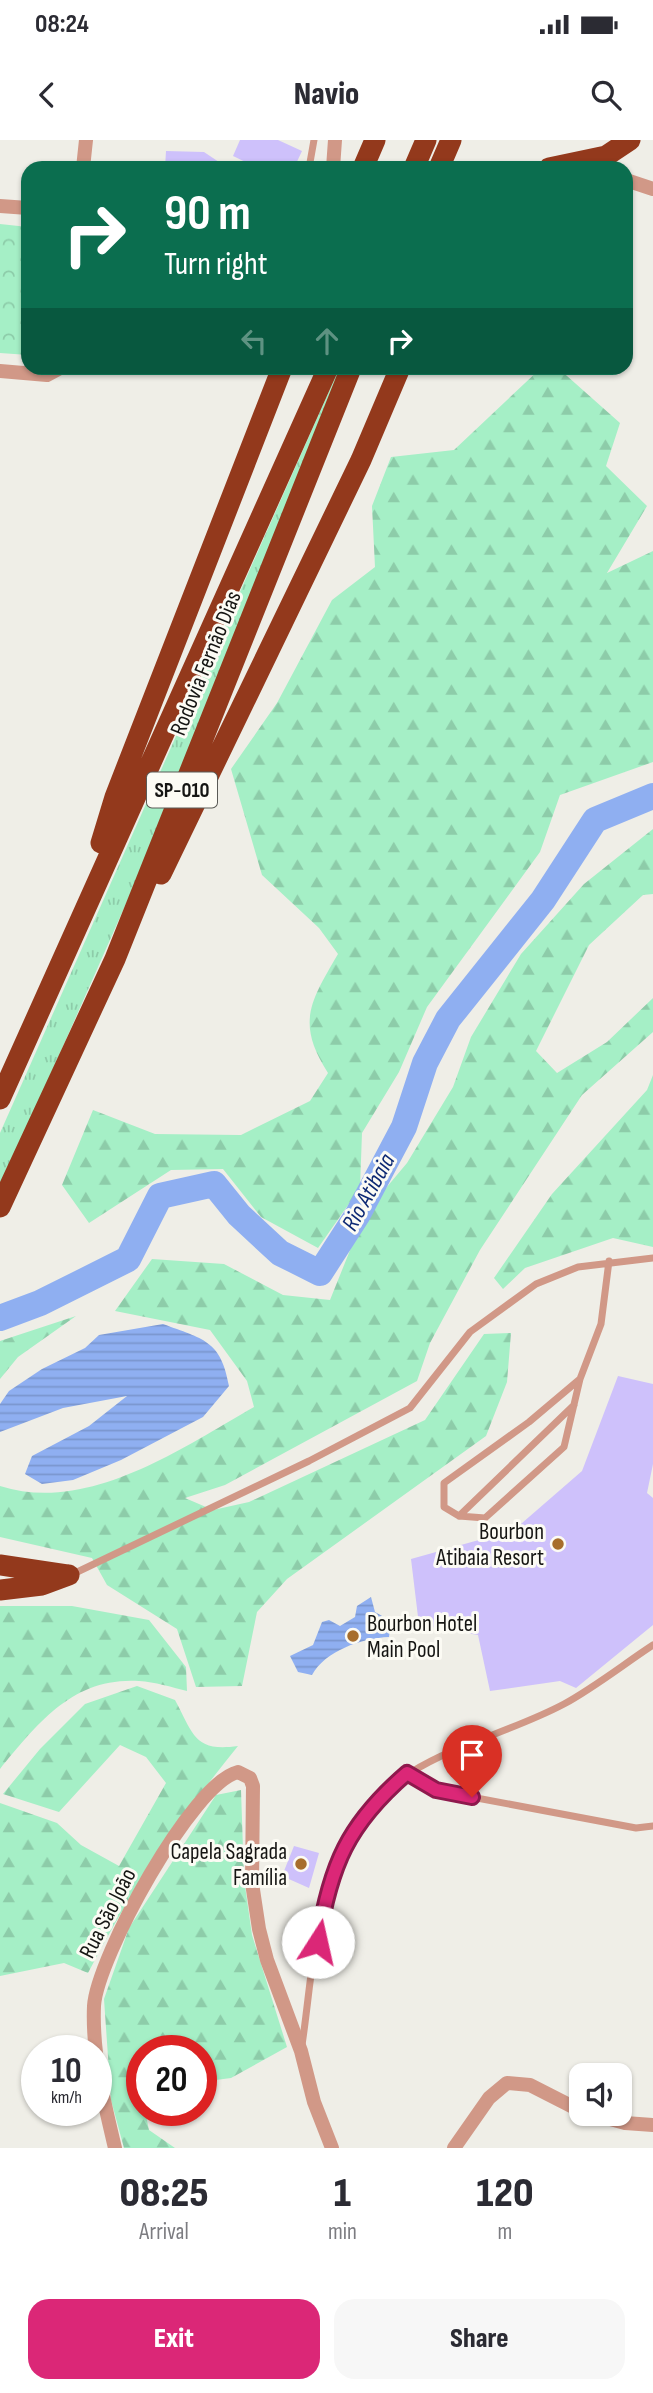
<!DOCTYPE html>
<html lang="en">
<head>
<meta charset="utf-8">
<style>
	:root { --surface:#fff; --page:#f7f7f7; --text:#2b2b33; --muted:#7c7c81; --accent:#db2777 }
	body { margin:0; font-family:"Sofia Sans Condensed",sans-serif; background:var(--page); color:var(--text); height:100vh; display:flex; flex-direction:column; font-size:26px; white-space:nowrap }
	* { box-sizing:border-box; margin:0 }
	p { font-size:23px; color:var(--muted) }
	.icon { flex:none; width:38px; height:38px; fill:none; stroke:currentColor; stroke-width:2; stroke-linecap:round; stroke-linejoin:round }
	.map { position:relative; height:2008px; overflow:hidden }
	.panel { display:flex; flex-direction:column; background:var(--surface); flex:1 }
	.panel>* { flex:none }
	.guide { position:absolute; left:21px; top:21px; width:612px; height:214px; border-radius:21px; box-shadow:0 2px 5px #0004; background:#0b6e4f; color:#fff; overflow:hidden }
	.fabs { position:absolute; left:569px; top:1923px; display:grid; gap:14px }
	.fabs a { display:grid; place-items:center; width:63px; height:63px; border-radius:14px; background:var(--surface); box-shadow:0 2px 5px #0004; font-size:35px }
	.speed { position:absolute; left:21px; top:1895px; display:flex; gap:14px; font-size:35px; font-weight:700; text-align:center }
	.speed>* { display:grid; place-content:center; width:91px; height:91px; border-radius:50%; background:var(--surface); box-shadow:0 2px 5px #0004; line-height:1 }
	.speed small { font-size:18px; font-weight:400 }
	.speed .limit { border:10px solid #d22; background:#fff; color:#111 }
	.pin { position:absolute; display:grid; place-items:center; width:60px; height:60px; color:#fff; margin:-72px -30px; border-radius:50% 50% 50% 0; rotate:-45deg; box-shadow:0 0 7px #0007 }
	.pin .icon { rotate:45deg }
	.me { position:absolute; width:77px; margin:-38px; rotate:10deg; stroke-linejoin:round; filter:drop-shadow(0 0 5px #0008) }
	.turn { display:flex; align-items:center; gap:24px; height:147px; padding:0 28px; font-size:32px }
	.turn .icon { width:91px; height:91px; stroke-width:2.5 }
	.turn b { display:block; font-size:49px; line-height:60px }
	.lanes { display:flex; align-items:center; height:66px; padding:0 28px; background:#0003; justify-content:center; gap:35px; direction:ltr }
	.lanes .off { opacity:.35 }
	.eta { display:flex; justify-content:space-evenly; align-items:center; height:119px; text-align:center }
	.eta b { font-size:42px; font-weight:800; line-height:49px }
	.button { display:flex; gap:14px; margin-top:auto; padding:14px 28px }
	.button a { flex:1; height:80px; border-radius:21px; background:var(--accent); color:#fff; font-size:28px; font-weight:800; line-height:80px; text-align:center }
	.button a+a { background:var(--page); color:var(--text) }
	.status { display:flex; justify-content:space-between; align-items:center; height:49px; padding:0 35px; background:var(--surface); direction:ltr }
	.status svg { height:19px; fill:currentColor }
	header { display:flex; justify-content:space-between; align-items:center; height:91px; padding:0 28px; background:var(--surface); font-size:32px; font-weight:800 }
	.map>svg:first-child { display:block }
</style>
</head>
<body>
<div class="status"><b>08:24</b><svg viewBox="0 0 49 12"><path d="M0 12V9h3v3zM5 12V6h3v6zM10 12V3h3v9zM15 12V0h3v12zM26 1h20v11H26zM47 4h2v5h-2z"/></svg></div>
<header><svg class="icon" aria-label="back" viewBox="0 0 24 24"><path d="M15 5l-7 7 7 7"/></svg>Navio<svg class="icon" aria-label="search" viewBox="0 0 24 24"><circle cx="10" cy="10" r="6"/><path d="M15 15l6 6"/></svg></header>
<div class="map">
<svg width="653" height="2008" viewBox="0 0 653 2008">
	<defs>
		<pattern id="grass-tufts" width="24" height="20" patternUnits="userSpaceOnUse" patternTransform="scale(1.75)"><rect width="24" height="20" fill="#a5efc6"/><path d="M3 7l-1-3M5 7V3M7 7l1-3M15 17l-1-3M17 17v-4M19 17l1-3" fill="none" stroke="#8dcca9"/></pattern>
		<pattern id="forest-firs" width="22" height="20" patternUnits="userSpaceOnUse" patternTransform="scale(1.75)"><rect width="22" height="20" fill="#a5efc6"/><path d="M5 1l3.5 6h-7zM16 11l3.5 6h-7z" fill="#8dcca9"/></pattern>
		<pattern id="park-crowns" width="20" height="18" patternUnits="userSpaceOnUse" patternTransform="scale(1.75)"><rect width="20" height="18" fill="#a5efc6"/><path d="M2 6a3 3 0 1 1 6 0M12 15a3 3 0 1 1 6 0" fill="none" stroke="#8dcca9"/></pattern>
		<pattern id="water-rules" width="6" height="5" patternUnits="userSpaceOnUse" patternTransform="scale(1.75)"><rect width="6" height="5" fill="#8faff1"/><path d="M0 2.5h6" fill="none" stroke="#7a96ce"/></pattern>
	</defs>
	<rect width="100%" height="100%" fill="#efeee7"/>
	<path fill="url(#grass-tufts)" d="M338,231L342,232L181,639L0,1049V993Z"/>
	<path fill="url(#forest-firs)" d="M541,228H558L620,283L606,326L647,366L607,433L653,411V622L560,655L540,712L427,867L399,932L362,993L360,1048L318,1108L261,1077L223,1029L171,1030L89,1083L62,1045L93,970L155,994L241,995L310,961L328,933C296,883 310,862 338,814L319,788L262,735L231,629L277,563L332,460L375,427L372,366L391,317L454,310Z
		M653,689V754L643,755L589,805L536,911L557,933L607,902L653,858V892L582,955L480,1110L430,1203L417,1241L225,1345L185,1358L213,1370L249,1362L425,1280L484,1194L511,1193L507,1242L486,1296L287,1439L257,1472L242,1546L196,1547L177,1489L107,1445L92,1418L0,1397V1346C88,1374 180,1309 254,1267L247,1241L210,1190L115,1171L152,1119L224,1124L283,1155L330,1160L365,1073L407,1023L453,947L471,897L521,814L584,744Z
		M653,935V1107L613,1098L525,1128L503,1149L494,1138L552,1054L647,950Z
		M76,1176L18,1217L0,1239V1201Z
		M0,1466H72L149,1480L186,1527L187,1551C171,1547 155,1542 139,1541C73,1537 38,1583 0,1629Z
		M137,1546L175,1560C194,1595 194,1612 238,1606C180,1677 130,1752 88,1833L64,1823L0,1836V1663L57,1683L81,1705L119,1726L166,1643L146,1617L120,1605L59,1672L3,1654L40,1609L85,1564Z
		M241,1650L244,1739L252,1795L287,1907L231,1938L201,1942V1911H142V1940H139L142,1970L145,1971L149,1990L175,2008H124L111,1960L104,1859L129,1788L216,1655Z"/>
	<path fill="url(#park-crowns)" d="M0,84L28,87V215L0,213Z"/>
	<path fill="url(#water-rules)" d="M163,1184C203,1199 221,1200 229,1246L203,1277L121,1320L73,1340L42,1344L25,1334L32,1316L89,1286L127,1256L63,1268L0,1292V1264L9,1251L42,1229L85,1208L99,1195Z
		M371,1457L375,1472L391,1481L389,1497C362,1498 325,1511 312,1535L298,1532L290,1516L313,1505L322,1482L329,1480L340,1486L355,1477L357,1466Z"/>
	<g fill="none" stroke-linecap="round" stroke-linejoin="round">
		<path stroke="#8faff1" stroke-width="26" d="M0,1178L40,1163L128,1119L160,1056L214,1044L239,1075L280,1113L320,1133L358,1074L404,987L425,923L448,879L543,760L595,680L653,656"/>
	</g>
	<path fill="#cec1fb" d="M240,0H278L302,11L294,28H258L233,16Z
		M166,11L204,12L222,24L221,28H165Z
		M618,1236L653,1244V1324L647,1353L653,1358V1485L576,1548L560,1541L490,1551L478,1495L419,1485L411,1419L514,1390L582,1331Z
		M294,1706L319,1713L309,1748L282,1736Z"/>
	<g fill="none" stroke-linecap="round" stroke-linejoin="round">
		<path stroke="#d19887" stroke-width="7" d="M309,28L314,0
			M580,1239L529,1282L444,1343V1367L459,1376L485,1378L564,1307L580,1239L601,1184L609,1121
			M459,1376L574,1265
			M73,1434L309,1321L410,1268L470,1192L536,1144L578,1127L653,1118
			M407,1633L436,1650L450,1653L636,1688L653,1686
			M302,1905C312,1839 314,1759 348,1698C396,1612 485,1606 564,1564C595,1547 624,1524 653,1505"/>
		<path stroke="#d19887" stroke-width="14" d="M83,28L86,0
			M333,28L335,0
			M626,40L653,49
			M0,66L28,68
			M0,231L47,235L60,228
			M592,1974L625,1983L653,1985
			M115,2008C104,1962 92,1914 94,1866C97,1818 192,1643 238,1632L250,1638L253,1646L252,1743L259,1789L267,1820L301,1911L314,1962L332,2008
			M454,2008L489,1958L507,1943L530,1945L581,1971"/>
		<path stroke="#93391c" stroke-width="21" d="M363,28L375,0
			M414,28L426,0
			M439,28L451,0
			M549,28L606,16L630,0
			M101,703L115,657L282,228
			M161,734L361,320L400,228
			M0,959L328,228
			M0,1067L115,819L351,228
			M0,1425L67,1435
			M0,1450L42,1445L69,1435"/>
	</g>
	<g fill="none" stroke-linecap="round" stroke-linejoin="round">
		<defs>
			<path id="route" d="M318,1802C330,1725 348,1684 407,1633L436,1650L472,1657"/>
		</defs>
		<use href="#route" stroke="#8e194d" stroke-width="18"/>
		<use href="#route" stroke="#db2777" stroke-width="12"/>
	</g>
	<g fill="#a76e2c" stroke="#fcfbf4" stroke-width="2.5">
		<circle cx="558" cy="1404" r="7"/>
		<circle cx="353" cy="1496" r="7"/>
		<circle cx="301" cy="1724" r="7"/>
	</g>
	<g text-anchor="middle" stroke-width="6" stroke-linejoin="round" paint-order="stroke">
		<rect fill="#fcfbf4" stroke="#5a5a56" stroke-width="2" x="147" y="632.5" width="70" height="35" rx="5"/>
		<g font-size="21" font-weight="bold" fill="#151513">
			<text x="182" y="657">SP-010</text>
		</g>
		<g font-size="23" fill="#151513" stroke="#fcfbf4">
			<text transform="translate(205 523) rotate(-68)" y="8">Rodovia Fernão Dias</text>
			<text transform="translate(107 1773) rotate(-63)" y="8">Rua São João</text>
		</g>
		<g font-size="23" fill="#151513" stroke="#fcfbf4" text-anchor="end">
			<text x="544" y="1399">Bourbon<tspan x="544" dy="26">Atibaia Resort</tspan></text>
			<text x="367" y="1491" text-anchor="start">Bourbon Hotel<tspan x="367" dy="26">Main Pool</tspan></text>
			<text x="287" y="1719">Capela Sagrada<tspan x="287" dy="26">Família</tspan></text>
		</g>
		<g font-size="24" font-style="italic" fill="#0e2a74" stroke="#fcfbf4">
			<text transform="translate(368 1052) rotate(-61)" y="8">Rio Atibaia</text>
		</g>
	</g>
</svg>
<div class="fabs">
<a><svg class="icon" aria-label="sound" viewBox="0 0 24 24"><path d="M4 9h4l5-4v14l-5-4H4zM17 9q2 3 0 6"/></svg></a>
</div>
<div class="speed"><div>10<small>km/h</small></div><div class="limit">20</div></div>
<div class="pin" style="left:472px;top:1657px;background:#d93025"><svg class="icon" aria-label="arrive" viewBox="0 0 24 24"><path d="M6 21V4h12l-3 4 3 4H6"/></svg></div>
<svg class="me" style="left:318px;top:1802px" viewBox="-20 -20 40 40"><circle r="19" fill="#fff"/><path d="M0-13L10 11 0 6-10 11z" fill="#db2777"/></svg>
<div class="guide">
<div class="turn"><svg class="icon" aria-label="right" viewBox="0 0 24 24"><path d="M7 20v-9h11M14 6l5 5-5 5"/></svg><div><b>90 m</b>Turn right</div></div>
<div class="lanes"><svg class="icon off" aria-label="left" viewBox="0 0 24 24"><path d="M17 20v-9H6M10 6l-5 5 5 5"/></svg><svg class="icon off" aria-label="ahead" viewBox="0 0 24 24"><path d="M12 20V5M6 11l6-6 6 6"/></svg><svg class="icon" aria-label="right" viewBox="0 0 24 24"><path d="M7 20v-9h11M14 6l5 5-5 5"/></svg></div>
</div>
</div>
<section class="panel">
<div class="eta">
<div><b>08:25</b><p>Arrival</p></div>
<div><b>1</b><p>min</p></div>
<div><b>120</b><p>m</p></div>
</div>
<div class="button"><a>Exit</a><a>Share</a></div>
</section>
</body>
</html>
